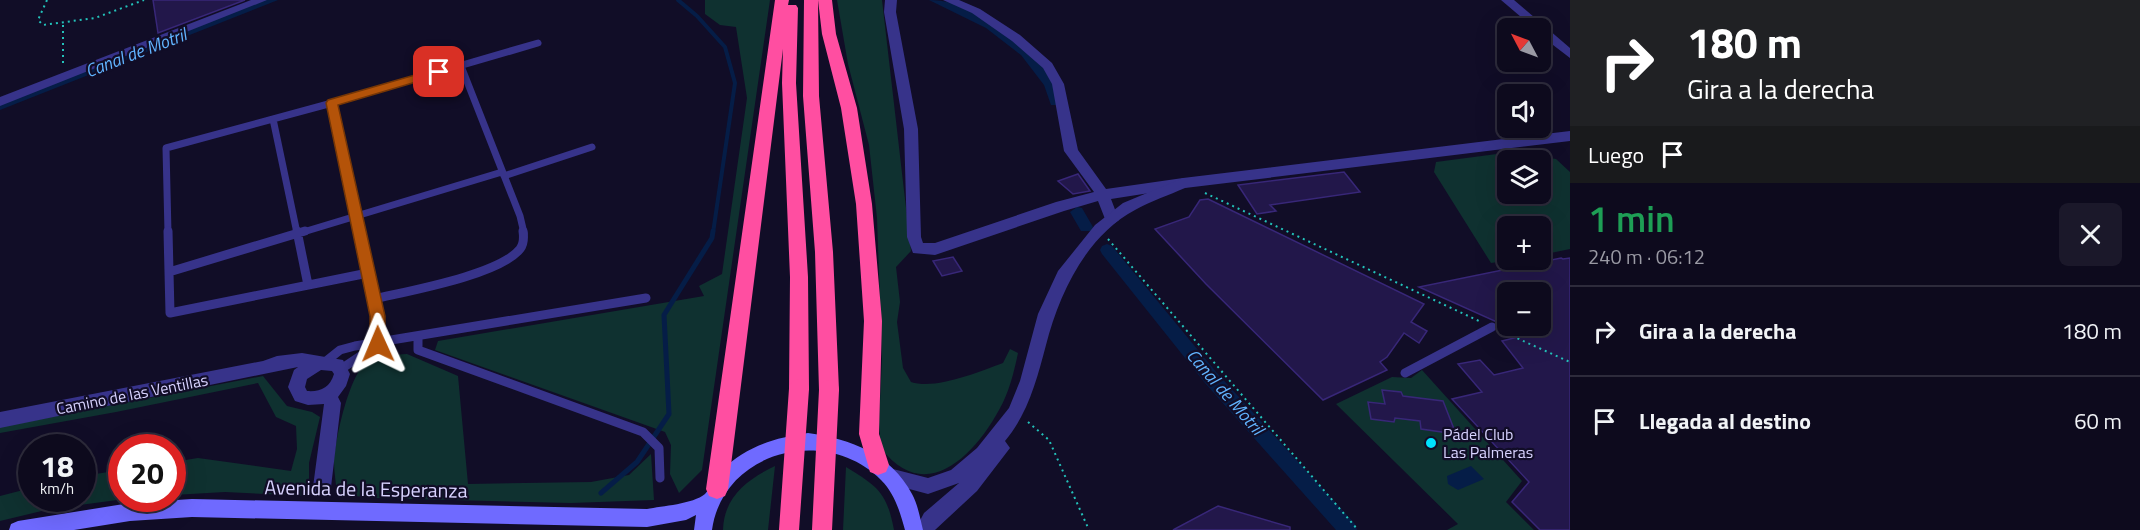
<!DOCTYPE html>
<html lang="es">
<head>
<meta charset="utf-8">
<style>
	:root { --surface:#0d0a1d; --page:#1b182a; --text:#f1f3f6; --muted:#9a9aa4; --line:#2d2b3b }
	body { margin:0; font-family:"Titillium Web",sans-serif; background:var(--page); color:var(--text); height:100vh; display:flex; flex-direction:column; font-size:22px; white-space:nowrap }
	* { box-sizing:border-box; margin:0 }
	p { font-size:20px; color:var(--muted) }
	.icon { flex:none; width:33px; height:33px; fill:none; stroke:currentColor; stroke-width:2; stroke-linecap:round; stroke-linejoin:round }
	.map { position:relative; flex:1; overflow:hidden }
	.details { display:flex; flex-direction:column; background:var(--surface); width:570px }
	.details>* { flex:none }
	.top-card { background:#202124; color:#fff; overflow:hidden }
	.needle { width:39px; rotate:311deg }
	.tools { position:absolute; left:1497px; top:18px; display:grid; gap:12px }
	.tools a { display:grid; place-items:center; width:54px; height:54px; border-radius:9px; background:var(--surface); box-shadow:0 6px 24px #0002,0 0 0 2px var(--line); font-size:30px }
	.speed { position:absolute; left:18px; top:434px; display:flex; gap:12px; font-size:30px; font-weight:700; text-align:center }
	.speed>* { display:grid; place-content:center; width:78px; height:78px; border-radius:50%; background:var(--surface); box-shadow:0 6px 24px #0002,0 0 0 2px var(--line); line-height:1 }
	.speed small { font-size:15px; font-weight:400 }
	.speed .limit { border:9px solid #d22; background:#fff; color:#111 }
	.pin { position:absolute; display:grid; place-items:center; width:51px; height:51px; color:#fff; margin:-26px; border-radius:12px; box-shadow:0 3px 9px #0006 }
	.me { position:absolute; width:66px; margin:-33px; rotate:359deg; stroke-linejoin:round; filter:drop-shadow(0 0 4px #0008) }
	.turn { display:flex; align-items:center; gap:21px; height:126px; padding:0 18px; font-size:27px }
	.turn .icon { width:78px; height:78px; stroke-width:2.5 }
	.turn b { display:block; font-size:42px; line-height:51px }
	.then { display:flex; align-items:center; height:57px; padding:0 18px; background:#0003; gap:12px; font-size:22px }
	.round { display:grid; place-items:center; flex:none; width:63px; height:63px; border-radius:9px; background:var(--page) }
	.overview { display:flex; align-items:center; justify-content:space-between; height:102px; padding:0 18px }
	h1 { font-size:36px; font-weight:600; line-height:45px; color:#1e9e55 }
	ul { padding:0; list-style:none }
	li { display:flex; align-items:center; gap:18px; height:90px; padding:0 18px; border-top:2px solid var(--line) }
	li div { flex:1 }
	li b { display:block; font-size:22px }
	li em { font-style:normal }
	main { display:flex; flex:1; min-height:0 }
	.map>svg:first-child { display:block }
</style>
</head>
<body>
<main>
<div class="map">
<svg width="1570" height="530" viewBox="0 0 1570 530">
	<rect width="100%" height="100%" fill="#110d27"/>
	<path fill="#0f3130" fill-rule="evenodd" d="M705,0H770L702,470L679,493L670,474L671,445L665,432L435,350L438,341L704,296L699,286L722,274L747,98L736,27L720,25L705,14Z
		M837,0H882L911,251L896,267L900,302L897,322L903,368L911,382C936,390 978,372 1003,363L1010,349L1018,353C1014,372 1009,393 999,410C974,456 925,506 881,448L879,423L882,359L877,218L869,145L848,64Z
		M1512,152L1556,159L1570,172V249L1541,255L1540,226H1508V260H1512L1491,263L1434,172L1436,162ZM1540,160V194H1508V160Z
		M407,354L458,376L468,484L591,482L629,475L651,454L654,500L571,503L374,498L337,494C336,483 334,472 334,462C335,441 349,374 367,362C378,355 394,355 407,354Z
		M1422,370L1522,481L1506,502L1534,530H1447L1458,524L1336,404L1392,377L1411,378Z
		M263,376L287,406L312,412L320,417L309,463V496L225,492L173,495V462L198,458L291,471L297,449L296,426L276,417L258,383L116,412L0,433V427Z
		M775,466L768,530H723C724,496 748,479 775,466Z
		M846,467C877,486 887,492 894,530H843Z
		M121,470L122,498H132L50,509L0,521V496L31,488L32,498H82L83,476Z"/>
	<path fill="#051d47" d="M1471,466L1484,479L1458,490L1448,484L1447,476Z"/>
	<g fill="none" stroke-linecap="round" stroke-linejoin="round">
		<path stroke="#051d47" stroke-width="4" d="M678,0L697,16L725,47L735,83L713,233"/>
		<path stroke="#051d47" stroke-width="5" d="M601,493L637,462L669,414L664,315L712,238L713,231"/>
		<path fill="#051d47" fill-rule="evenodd" d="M262,0H278L0,110V101Z
			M929,0C983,0 1046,53 1062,102L1061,105H1051L1044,85L1021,55L986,28Z
			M1077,207L1082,208L1093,227L1091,231H1081L1070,212Z
			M1107,244L1112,246L1217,373L1355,524L1357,530H1336L1205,383L1102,254L1100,250L1102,246Z"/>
	</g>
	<path fill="#22174a" stroke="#382778" stroke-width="1.5" fill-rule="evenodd" d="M153,0H245L158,33Z
		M1344,172L1360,192L1270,205L1276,211L1257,214L1238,185Z
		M1078,174L1090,191L1073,194L1058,181Z
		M1208,199L1424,304L1411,322L1427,331L1419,343L1404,333L1387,357L1380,362L1387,370L1323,400L1206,284L1155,229L1189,217L1200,200Z
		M953,257L962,271L942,276L933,261Z
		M1561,258L1563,259L1570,258V530H1540L1512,502L1529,482L1452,399L1482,392L1458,364L1480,360L1494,375L1523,368L1502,341L1526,335L1419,287ZM1508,292H1540V326H1508Z
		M1382,390L1401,392L1403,396L1443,401L1456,434L1421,429L1420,421L1395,418L1394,422L1371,419L1368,402L1385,404Z
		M1218,506L1290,527V530H1173Z"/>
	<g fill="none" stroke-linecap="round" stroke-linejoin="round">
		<path stroke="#23c2ba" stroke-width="2" stroke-dasharray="2 4" stroke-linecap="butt" d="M47,0L38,20L43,25L95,18L144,0
			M63,25V64
			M1205,193L1479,321
			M1108,239L1358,530
			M1501,331L1570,362
			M1028,422L1049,440L1089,530"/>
		<path stroke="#37338a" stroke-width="7" d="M461,66L520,216L524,233
			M273,119L297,233
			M504,176L592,147
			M168,233L166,148L332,103
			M300,233L502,172
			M360,233L332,103L538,43"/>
		<path stroke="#37338a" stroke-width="9" d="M168,231L170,313L368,273
			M297,231L308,285
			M360,231L378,316V344
			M169,272L305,231
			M374,299C408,291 499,275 520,249C524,244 524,238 523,231
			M418,337V350L643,432L659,448L660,478
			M325,362L340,350L355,346L646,298
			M341,369L377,345
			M1405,373L1492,327"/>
		<path fill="#37338a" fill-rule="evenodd" d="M251,0H267L0,106V97Z
			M885,0H897L896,12L918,129L921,237L923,243H935L1056,202L1094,192L1064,151L1052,84L1043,68L1012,41L972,13L943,0H959L980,9L1020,35L1052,63L1064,84L1078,150L1106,189L1183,178L1188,179L1190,183L1188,187L1111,199L1119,220L1112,225L1107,224L1098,201L1064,211L935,255L913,253L907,237L904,129L884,12Z
			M1501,0H1514L1570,48V58L1540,35V28H1534Z
			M302,353L343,360L350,374L346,386L338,397L341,403L331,487L328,493L322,495L316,493L313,487L324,404L308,405L295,401L288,387L294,370L298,367L0,428V412L263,361L277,356ZM321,370L332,371L334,374C330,388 320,392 307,391L305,387L307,379Z"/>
		<path fill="#37338a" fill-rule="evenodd" d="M1570,131V141L1185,188C1169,195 1151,201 1135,210C1086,236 1059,294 1046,345C1037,379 1028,414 1005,441L1010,448L977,491L935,530H915L924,513L959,483L928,494L883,482L880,476L883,470L889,468L928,478L951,470L977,448L1009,408L1020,381L1038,314L1058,271L1095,225L1123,203L1183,178Z"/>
		<path fill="#6f6aff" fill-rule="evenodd" d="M808,433C851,439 891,454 912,494C918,505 920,518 923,530H905C900,512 895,494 881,480C827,425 723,450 712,530H694L696,515L686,520L647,527L192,517L130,521L74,530H9L11,524L18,521L130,503L192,499L647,509C662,506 693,504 705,494C711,488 714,477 721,471C746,446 774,438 808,433Z"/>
		<path fill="#ff4ea1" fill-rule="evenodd" d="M775,0H789L788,5H796L798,8L796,83L808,277L809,389L806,395L799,398L792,395L789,389L790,277L782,83L783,49L728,489L725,496L717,499L709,496L706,489Z
			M804,0H818L819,96L833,252L839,390L836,396L829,399L822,396L819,390L815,252L803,96Z
			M818,0H832L836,34L857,108L872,204L882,321L879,434L889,465L886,472L878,475L870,472L859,434L864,321L856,204L841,108L822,34Z"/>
		<path stroke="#ff4ea1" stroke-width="20" d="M789,530L799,389
			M822,530L829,390"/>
	</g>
	<path fill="#b45309" stroke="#753606" stroke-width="1.5" d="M439,68L445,72L443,74L338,105L385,316V344L383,349H373L370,344V316L326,103L328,100Z"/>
	<circle fill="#00e2fe" stroke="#110d27" stroke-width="2" cx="1431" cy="443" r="6"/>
	<g text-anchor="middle" stroke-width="4.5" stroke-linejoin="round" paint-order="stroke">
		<g font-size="16" fill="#d8d3ff" stroke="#110d27">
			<text transform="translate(132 394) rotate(-11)" y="6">Camino de las Ventillas</text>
		</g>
		<g font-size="16" fill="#d8d3ff" stroke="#110d27" text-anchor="start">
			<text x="1443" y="440">Pádel Club<tspan x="1443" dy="18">Las Palmeras</tspan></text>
		</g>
		<g font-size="18" font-style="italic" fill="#61b4ff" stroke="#110d27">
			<text transform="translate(136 53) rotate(-21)" y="6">Canal de Motril</text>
			<text transform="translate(1225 392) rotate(49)" y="6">Canal de Motril</text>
		</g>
		<g font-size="20" fill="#d8d3ff" stroke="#110d27">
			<text transform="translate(366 489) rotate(1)" y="7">Avenida de la Esperanza</text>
		</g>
	</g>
</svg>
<div class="tools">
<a><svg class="needle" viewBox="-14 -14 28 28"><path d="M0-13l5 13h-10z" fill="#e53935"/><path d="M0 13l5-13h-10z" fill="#9a9aa4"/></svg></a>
<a><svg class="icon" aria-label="sound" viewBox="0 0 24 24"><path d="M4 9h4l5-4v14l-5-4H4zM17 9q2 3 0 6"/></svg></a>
<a><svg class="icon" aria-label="layers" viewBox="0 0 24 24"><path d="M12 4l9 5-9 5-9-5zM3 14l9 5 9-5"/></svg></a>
<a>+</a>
<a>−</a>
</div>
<div class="speed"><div>18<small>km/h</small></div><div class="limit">20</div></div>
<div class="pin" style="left:439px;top:72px;background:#d93025"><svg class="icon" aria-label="arrive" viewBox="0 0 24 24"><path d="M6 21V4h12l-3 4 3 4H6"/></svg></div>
<svg class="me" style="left:378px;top:344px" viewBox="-20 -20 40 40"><path d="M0-17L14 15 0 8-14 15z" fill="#b45309" stroke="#fff" stroke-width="4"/></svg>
</div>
<section class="details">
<div class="top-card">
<div class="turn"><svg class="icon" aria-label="right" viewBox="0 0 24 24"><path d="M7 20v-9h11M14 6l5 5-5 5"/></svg><div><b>180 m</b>Gira a la derecha</div></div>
<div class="then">Luego<svg class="icon" aria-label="arrive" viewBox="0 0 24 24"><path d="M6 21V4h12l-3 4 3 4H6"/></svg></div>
</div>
<div class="overview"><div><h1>1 min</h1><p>240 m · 06:12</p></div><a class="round"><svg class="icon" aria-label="close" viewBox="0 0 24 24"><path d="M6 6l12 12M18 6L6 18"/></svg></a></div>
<ul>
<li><svg class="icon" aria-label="right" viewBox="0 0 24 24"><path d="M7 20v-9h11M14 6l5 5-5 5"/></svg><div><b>Gira a la derecha</b></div><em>180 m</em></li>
<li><svg class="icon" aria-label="arrive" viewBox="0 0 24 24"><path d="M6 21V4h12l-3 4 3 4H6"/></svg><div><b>Llegada al destino</b></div><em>60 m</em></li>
</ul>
</section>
</main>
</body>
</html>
